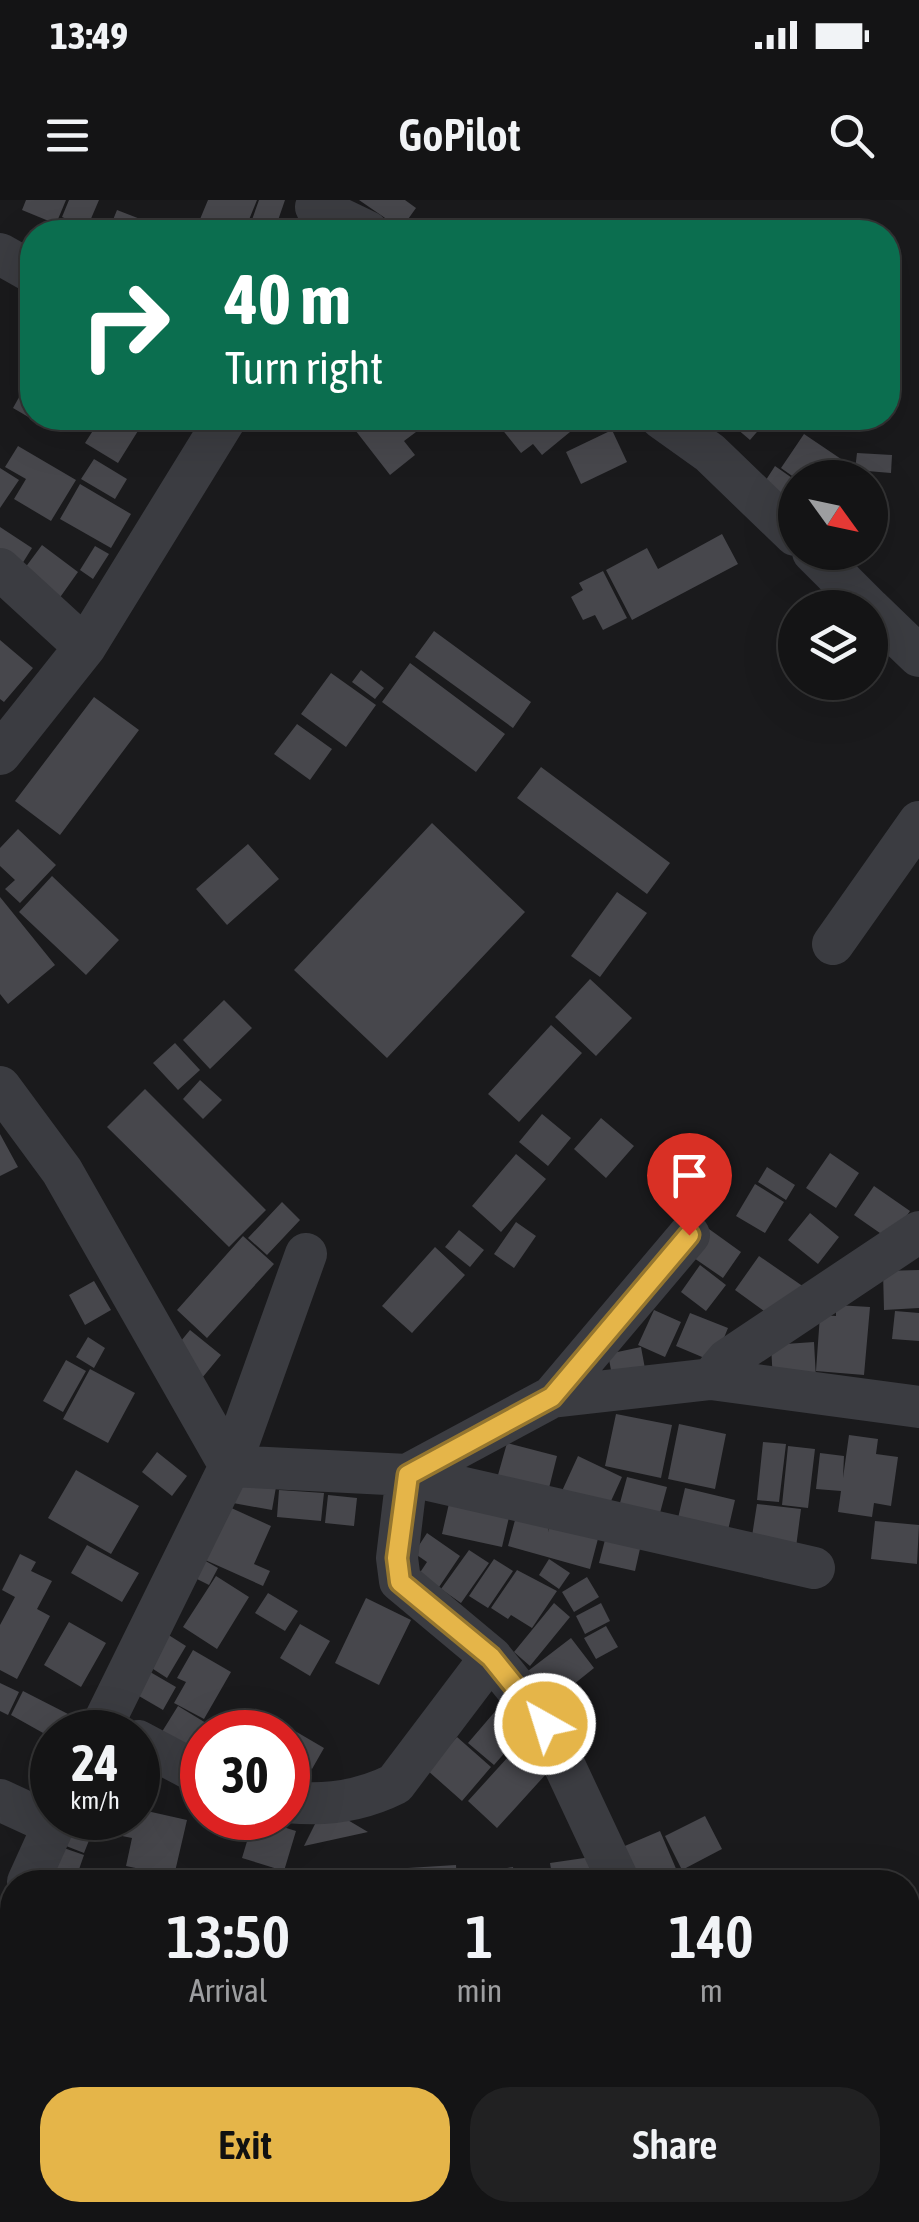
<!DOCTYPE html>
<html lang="en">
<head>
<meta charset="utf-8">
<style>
	:root { --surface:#141415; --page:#212122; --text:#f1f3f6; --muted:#9d9ea0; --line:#333334; --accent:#e5b549 }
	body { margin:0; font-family:"Asap Condensed",sans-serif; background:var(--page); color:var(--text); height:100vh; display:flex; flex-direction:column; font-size:38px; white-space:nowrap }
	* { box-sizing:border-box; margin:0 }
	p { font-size:32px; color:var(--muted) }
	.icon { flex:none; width:55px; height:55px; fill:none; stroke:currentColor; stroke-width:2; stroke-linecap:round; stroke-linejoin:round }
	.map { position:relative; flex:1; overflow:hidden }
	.side { position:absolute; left:0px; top:1670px; width:920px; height:352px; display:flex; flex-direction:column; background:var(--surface); border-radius:40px 40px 0 0; box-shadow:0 10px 40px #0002,0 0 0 2px var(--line) }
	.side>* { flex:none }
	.top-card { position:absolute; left:20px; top:20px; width:880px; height:210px; border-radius:40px; box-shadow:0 10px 40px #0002,0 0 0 2px var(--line); background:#0b6e4f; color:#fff; overflow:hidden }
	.needle { width:65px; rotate:123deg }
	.buttons { position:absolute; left:778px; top:260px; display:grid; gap:20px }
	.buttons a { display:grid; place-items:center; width:110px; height:110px; border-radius:50%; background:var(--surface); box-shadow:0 10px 40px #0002,0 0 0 2px var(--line); font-size:50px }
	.speed { position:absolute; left:30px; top:1510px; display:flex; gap:20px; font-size:50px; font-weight:700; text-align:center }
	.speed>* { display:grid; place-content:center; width:130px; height:130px; border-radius:50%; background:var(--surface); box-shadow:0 10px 40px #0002,0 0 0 2px var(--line); line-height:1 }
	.speed small { font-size:25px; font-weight:400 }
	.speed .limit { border:15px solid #d22; background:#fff; color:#111 }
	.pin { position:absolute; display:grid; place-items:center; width:85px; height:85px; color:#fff; margin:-102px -42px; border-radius:50% 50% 50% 0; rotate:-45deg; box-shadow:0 0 10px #0007 }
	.pin .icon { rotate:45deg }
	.me { position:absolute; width:110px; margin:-55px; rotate:321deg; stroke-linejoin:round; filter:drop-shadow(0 0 8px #0008) }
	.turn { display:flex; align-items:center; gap:35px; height:210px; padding:0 40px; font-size:45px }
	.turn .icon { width:130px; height:130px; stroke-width:2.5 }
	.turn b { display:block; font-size:70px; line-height:85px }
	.eta { display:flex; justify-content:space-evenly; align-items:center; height:170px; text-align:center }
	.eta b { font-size:60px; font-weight:600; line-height:70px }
	.action { display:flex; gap:20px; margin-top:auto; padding:20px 40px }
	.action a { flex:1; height:115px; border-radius:40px; background:var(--accent); color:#111; font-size:40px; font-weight:600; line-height:115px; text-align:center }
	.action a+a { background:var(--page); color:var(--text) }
	.status { display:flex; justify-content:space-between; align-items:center; height:70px; padding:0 50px; background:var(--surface); direction:ltr }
	.status svg { height:28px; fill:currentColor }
	header { display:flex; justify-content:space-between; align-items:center; height:130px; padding:0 40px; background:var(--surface); font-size:45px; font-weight:600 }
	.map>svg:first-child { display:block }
</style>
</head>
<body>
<div class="status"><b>13:49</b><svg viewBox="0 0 49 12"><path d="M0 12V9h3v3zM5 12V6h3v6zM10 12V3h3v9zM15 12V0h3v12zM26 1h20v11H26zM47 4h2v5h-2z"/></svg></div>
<header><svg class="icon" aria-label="menu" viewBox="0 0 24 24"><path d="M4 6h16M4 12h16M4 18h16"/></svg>GoPilot<svg class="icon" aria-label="search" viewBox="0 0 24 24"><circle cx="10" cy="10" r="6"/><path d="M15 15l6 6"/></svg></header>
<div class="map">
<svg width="919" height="2022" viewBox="0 0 919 2022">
	<rect width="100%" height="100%" fill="#1a1a1c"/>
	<path fill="#47474c" d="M26,0H66L56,24L22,10Z
		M69,0H99L87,28L62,17Z
		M208,0H257L244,32H219L198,24Z
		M259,0H285L274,32L248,31Z
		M359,0H405L416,8L401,29Z
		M117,10L166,29L165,32H108Z
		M32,174V218H56L49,229L13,208Z
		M101,218H146L118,263L85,243Z
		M362,218H404L416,232L404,241L415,255L390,275L352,226Z
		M514,218H587L542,255L533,244L521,253L501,228Z
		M733,218H769L750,240L729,222Z
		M612,230L627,262L581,284L566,252Z
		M804,234L841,259L829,278H795L781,268Z
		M18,246L76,280L51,321L14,299L26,279L5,267Z
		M857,253L892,255L891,273L855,270Z
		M94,259L127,279L115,299L81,279Z
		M775,266L795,280V292L789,301L764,283Z
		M0,268L19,280L0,308Z
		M80,284L131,314L111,348L60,319Z
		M0,327L32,348L17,372L0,361Z
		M722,334L738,364L632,420L606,370L647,348L658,369Z
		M42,345L78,372L56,403L19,376Z
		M95,346L109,354L93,379L80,370Z
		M603,371L627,418L603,430L595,415L583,420L571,397L583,390L579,383Z
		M434,431L531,502L513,528L415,457Z
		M0,440L33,468L4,502L0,499Z
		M410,463L505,534L476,572L382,502Z
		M361,470L384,488L375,499L352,482Z
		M331,473L376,505L346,547L301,514Z
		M94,497L139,530L60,635L15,601Z
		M297,524L332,549L310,580L274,554Z
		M541,567L670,663L647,694L517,598Z
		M432,623L525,712L387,858L294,770Z
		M18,629L56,665L20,703L5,689L15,680L0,666V648Z
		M248,644L279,679L227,725L196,689Z
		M52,676L119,740L86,775L19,712Z
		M617,692L647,713L600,777L571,756Z
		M0,697L55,765L8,804L0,794Z
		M590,779L632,818L596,856L555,817Z
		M224,800L252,828L210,869L183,840Z
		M551,825L582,853L519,922L488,894Z
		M175,843L200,870L178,890L153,863Z
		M200,880L222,900L203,919L183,899Z
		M145,889L266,1010L229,1047L107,927Z
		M542,914L571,938L548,966L519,942Z
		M601,918L634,946L606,978L574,949Z
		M0,934L18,967L0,976Z
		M830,953L859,973L836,1008L806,988Z
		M516,954L546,979L501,1032L472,1006Z
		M767,967L795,985L786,1000L758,982Z
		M755,984L784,1002L765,1033L736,1016Z
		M874,986L910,1011L890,1040L854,1015Z
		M282,1002L300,1020L267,1055L248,1038Z
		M810,1013L839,1037L818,1064L788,1040Z
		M516,1022L536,1036L514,1068L494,1054Z
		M709,1029L741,1052L723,1078L691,1056Z
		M459,1030L484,1050L470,1067L445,1047Z
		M243,1036L274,1064L207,1138L177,1110Z
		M435,1047L465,1075L412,1133L382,1106Z
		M759,1056L804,1087L779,1122L735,1090Z
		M700,1065L726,1085L706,1111L681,1092Z
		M919,1070V1108L884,1110L883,1071Z
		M94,1081L111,1110L85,1125L69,1095Z
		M836,1105L870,1107L864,1175L816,1171L820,1115L836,1116Z
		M654,1110L681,1122L665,1157L638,1145Z
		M895,1111L919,1113V1141L892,1139Z
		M690,1113L728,1128L714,1162L676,1146Z
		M190,1130L221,1155L202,1178L171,1153Z
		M88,1137L105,1148L94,1168L76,1157Z
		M814,1142L816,1179L773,1182L771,1145Z
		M641,1147L646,1174L613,1181L608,1154Z
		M66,1160L86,1171L63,1212L43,1201Z
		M90,1169L135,1193L108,1243L63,1219Z
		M616,1214L672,1225L661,1278L605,1266Z
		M679,1224L726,1234L715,1289L668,1279Z
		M849,1235L878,1239L876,1254L898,1257L891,1306L874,1303L872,1317L838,1312L841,1291L816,1289L820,1253L844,1256L843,1278Z
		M763,1242L786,1244L779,1302L757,1300Z
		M507,1243L557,1256L547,1296L496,1282Z
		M788,1246L815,1249L808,1308L782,1305Z
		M157,1252L187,1276L172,1296L142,1272Z
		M578,1256L622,1277L606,1312L562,1291Z
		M76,1270L139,1306L111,1354L48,1318Z
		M627,1277L667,1287L657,1324L617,1314Z
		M237,1280L276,1287L272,1310L233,1303Z
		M685,1288L735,1300L725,1343L675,1331Z
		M279,1290L324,1293L321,1321L277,1317Z
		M328,1295L357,1298L354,1326L325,1323Z
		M450,1299L510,1313L502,1347L442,1334Z
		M757,1304L801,1309L795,1355L750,1349Z
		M227,1306L271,1326L254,1364L270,1371L263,1386L203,1359Z
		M518,1309L551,1318L548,1332L552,1321L599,1335L590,1369L508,1346Z
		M875,1321L919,1325L917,1364L871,1359Z
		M607,1332L642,1340L635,1371L599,1363Z
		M427,1333L460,1356L433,1396L413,1383L427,1362L414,1353Z
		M87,1345L139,1373L122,1402L71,1373Z
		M469,1350L489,1363L461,1403L441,1389Z
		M20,1354L36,1362L31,1371L52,1381L37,1409L50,1416L17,1479L0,1470V1425L15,1397L2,1390Z
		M202,1359L218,1368L209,1385L193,1377Z
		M494,1359L513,1371L488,1408L469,1396Z
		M549,1359L570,1373L559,1389L539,1375Z
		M517,1370L557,1391L532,1428L511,1415L508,1419L491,1408Z
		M216,1376L249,1397L217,1449L183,1427Z
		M587,1377L599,1397L574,1412L562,1392Z
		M268,1393L298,1411L285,1431L255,1413Z
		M366,1398L411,1420L379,1485L335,1463Z
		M554,1403L570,1417L530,1466L514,1452Z
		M601,1403L610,1421L585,1434L576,1416Z
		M69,1422L106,1443L81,1487L44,1465Z
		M300,1424L330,1441L310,1476L280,1458Z
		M606,1426L618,1447L596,1459L584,1438Z
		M167,1434L186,1446L167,1478L147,1465Z
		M571,1438L594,1468L548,1505L524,1474Z
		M193,1450L231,1472L204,1519L174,1503L186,1482L177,1478Z
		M145,1469L176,1487L163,1510L132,1492Z
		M0,1483L19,1492L8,1515L0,1511Z
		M23,1491L70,1515L60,1532H52V1538L11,1515Z
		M178,1506L206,1523L183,1560L155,1543Z
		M498,1508L524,1531L494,1565L468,1543Z
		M260,1511L292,1530L288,1539V1532H263L251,1526Z
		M295,1531L324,1548L312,1569L288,1555V1544Z
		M457,1537L491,1567L462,1601L427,1570Z
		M518,1546L547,1573L497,1628L468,1601Z
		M202,1606V1618H243L234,1634L197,1616Z
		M324,1606L368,1632L304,1646Z
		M138,1609L187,1620L174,1676L126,1666L132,1638L117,1635L121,1618H138Z
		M705,1616L722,1649L682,1670L665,1636Z
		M254,1618L296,1631L284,1671L242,1658Z
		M70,1619L94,1628L84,1653L61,1644Z
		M660,1631L677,1671L649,1682H626L613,1651Z
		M61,1647L84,1655L76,1678L53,1670Z
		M598,1656L602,1682H553L550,1663Z
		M456,1665L457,1682H311L310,1674Z
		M513,1667L515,1682H470L469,1674Z
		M531,1669L534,1682H518L516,1672Z
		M0,1847L12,1849V1890L0,1888Z
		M919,1916V1965L914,1969L908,1959V1924Z
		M0,1917L12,1918V1945L0,1944Z
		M12,1972V2010L30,2012L0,2018V1974Z
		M150,2010H181L182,2022H152Z
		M501,2010H516L523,2022H488L486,2019Z
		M645,2010H700L708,2022H645L640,2014Z"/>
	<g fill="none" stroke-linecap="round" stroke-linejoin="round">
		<path stroke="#3b3c41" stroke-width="42" d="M316,7L368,32
			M0,54L32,72
			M661,218L710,253L795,335
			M813,352L869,408
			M0,369L85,447
			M870,409L919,456
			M0,554L85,447L226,218
			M833,744L919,622
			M0,887L62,971L230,1266L407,1275L552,1197L711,1179L919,1207
			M711,1179L727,1160L919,1032
			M552,1197L689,1035
			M99,1532L230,1266L306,1054
			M138,1541L202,1575
			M0,1600L54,1625
			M288,1602C325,1606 361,1601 395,1584L491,1457
			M28,1682L57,1618
			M619,1682L545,1524L491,1457L400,1381L397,1358L407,1275L814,1368
			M0,1743L12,1716
			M288,2010L295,2022
			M771,2010L777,2022"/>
	</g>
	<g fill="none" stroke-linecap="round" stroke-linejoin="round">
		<defs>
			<path id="route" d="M545,1524L491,1457L400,1382L397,1358L408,1275L552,1197L689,1035"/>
		</defs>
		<use href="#route" stroke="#95762f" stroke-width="25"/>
		<use href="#route" stroke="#e5b549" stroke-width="18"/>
	</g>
</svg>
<div class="buttons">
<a><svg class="needle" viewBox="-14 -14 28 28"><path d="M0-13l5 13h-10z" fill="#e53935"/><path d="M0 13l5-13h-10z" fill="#9d9ea0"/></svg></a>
<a><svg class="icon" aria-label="layers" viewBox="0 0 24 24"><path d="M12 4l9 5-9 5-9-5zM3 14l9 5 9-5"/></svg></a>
</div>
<div class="speed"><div>24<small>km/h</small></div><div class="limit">30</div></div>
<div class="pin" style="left:689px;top:1035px;background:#d93025"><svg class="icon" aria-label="arrive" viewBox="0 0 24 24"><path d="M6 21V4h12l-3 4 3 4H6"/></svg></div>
<svg class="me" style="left:545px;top:1524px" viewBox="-20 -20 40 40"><circle r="17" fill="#e5b549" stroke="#fff" stroke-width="3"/><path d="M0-11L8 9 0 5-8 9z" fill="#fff"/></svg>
<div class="top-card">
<div class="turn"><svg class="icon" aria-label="right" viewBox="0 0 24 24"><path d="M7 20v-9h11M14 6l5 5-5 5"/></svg><div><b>40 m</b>Turn right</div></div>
</div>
<section class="side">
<div class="eta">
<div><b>13:50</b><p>Arrival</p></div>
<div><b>1</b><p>min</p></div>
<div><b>140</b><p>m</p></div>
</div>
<div class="action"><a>Exit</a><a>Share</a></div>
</section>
</div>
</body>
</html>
